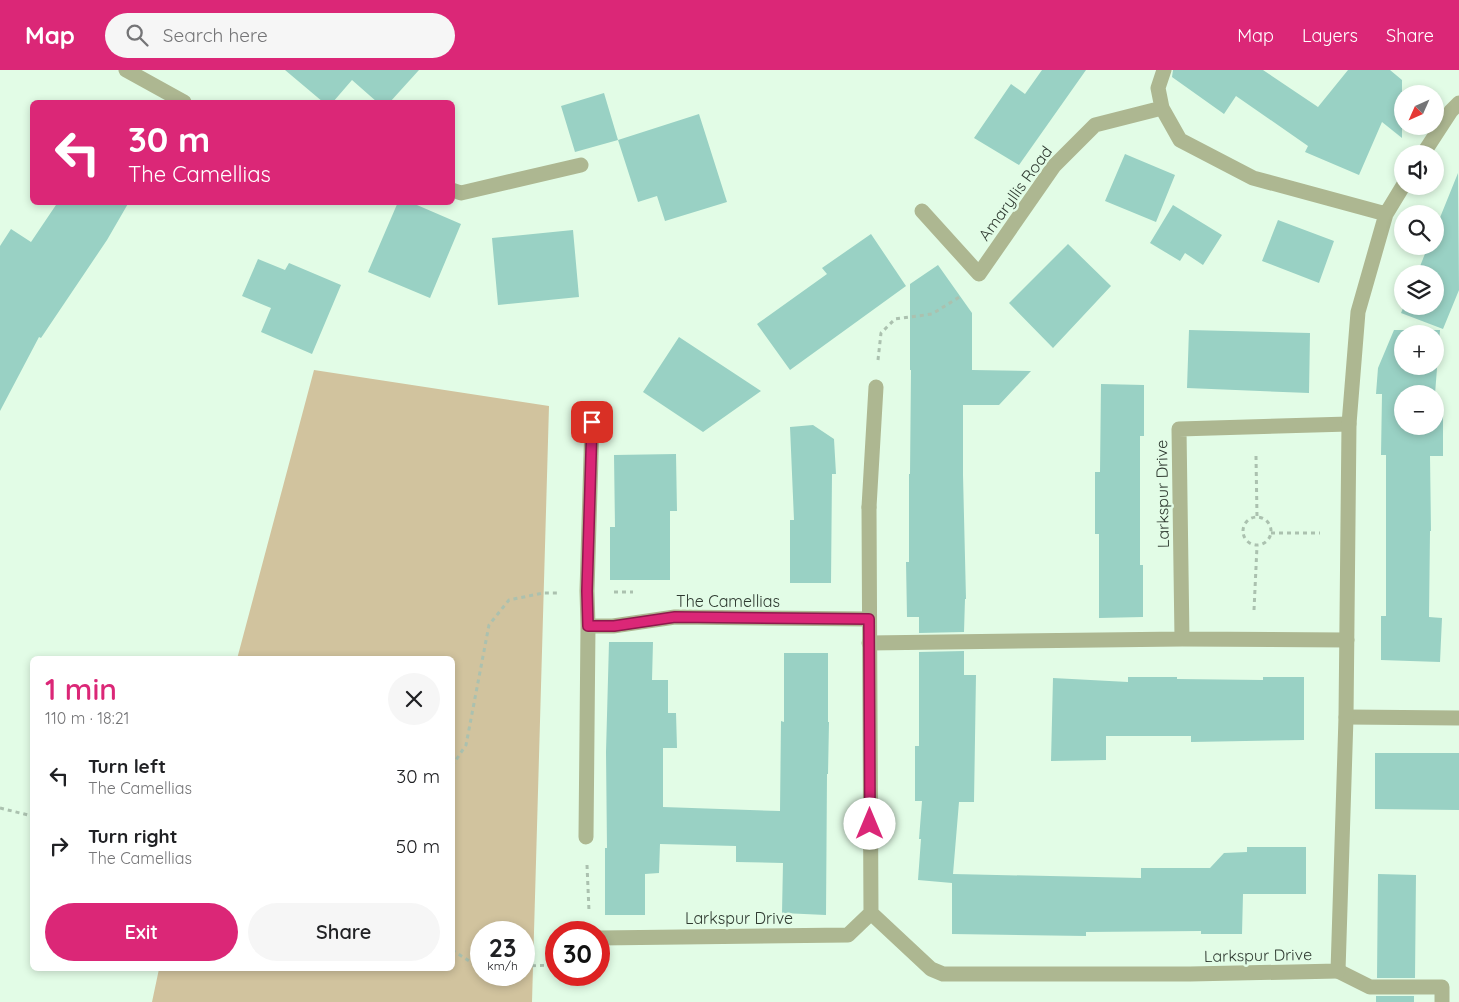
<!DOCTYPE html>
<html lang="en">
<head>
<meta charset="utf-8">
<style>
	:root { --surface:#fff; --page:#f6f6f6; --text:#202124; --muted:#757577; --accent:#db2777 }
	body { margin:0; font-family:Quicksand,sans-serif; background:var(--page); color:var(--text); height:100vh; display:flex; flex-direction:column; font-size:19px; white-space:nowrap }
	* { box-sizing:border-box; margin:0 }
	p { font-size:16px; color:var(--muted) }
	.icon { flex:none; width:28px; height:28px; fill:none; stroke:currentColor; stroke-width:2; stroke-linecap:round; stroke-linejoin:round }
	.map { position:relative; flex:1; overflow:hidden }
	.drawer { position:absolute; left:30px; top:586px; width:425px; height:315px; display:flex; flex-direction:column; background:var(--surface); border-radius:8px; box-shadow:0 2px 8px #0003 }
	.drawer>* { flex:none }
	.hud { position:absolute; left:30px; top:30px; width:425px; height:105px; border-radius:8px; box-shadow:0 2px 8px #0003; background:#db2777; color:#fff; overflow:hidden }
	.needle { width:32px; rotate:225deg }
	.fabs { position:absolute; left:1394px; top:15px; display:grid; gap:10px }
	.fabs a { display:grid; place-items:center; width:50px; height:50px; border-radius:50%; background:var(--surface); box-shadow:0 2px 8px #0003; font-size:25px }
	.speed { position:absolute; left:470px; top:851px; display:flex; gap:10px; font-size:25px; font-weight:700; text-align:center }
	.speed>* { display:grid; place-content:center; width:65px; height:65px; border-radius:50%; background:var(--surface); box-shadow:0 2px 8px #0003; line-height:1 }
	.speed small { font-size:12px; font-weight:400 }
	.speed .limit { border:8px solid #d22; background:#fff; color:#111 }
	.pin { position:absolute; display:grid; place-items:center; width:42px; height:42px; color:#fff; margin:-21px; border-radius:10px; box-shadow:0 2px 8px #0006 }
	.me { position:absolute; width:55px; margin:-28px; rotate:0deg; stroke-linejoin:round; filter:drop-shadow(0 0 4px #0008) }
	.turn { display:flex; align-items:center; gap:18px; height:105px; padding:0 15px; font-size:22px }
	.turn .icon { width:65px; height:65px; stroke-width:2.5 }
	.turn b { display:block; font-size:35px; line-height:42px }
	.round { display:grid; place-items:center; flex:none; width:52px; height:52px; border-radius:26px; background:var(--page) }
	.summary { display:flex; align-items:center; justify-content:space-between; height:85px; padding:0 15px }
	h1 { font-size:30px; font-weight:600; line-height:38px; color:var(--accent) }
	.primary-button { display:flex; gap:10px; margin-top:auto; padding:10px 15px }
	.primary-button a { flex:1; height:58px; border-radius:30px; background:var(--accent); color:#fff; font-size:20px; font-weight:600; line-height:58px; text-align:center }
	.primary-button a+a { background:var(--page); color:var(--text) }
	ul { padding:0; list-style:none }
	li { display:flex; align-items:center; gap:15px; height:70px; padding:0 15px }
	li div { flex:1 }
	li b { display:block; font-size:19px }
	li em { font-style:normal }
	header { display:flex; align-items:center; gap:30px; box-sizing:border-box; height:70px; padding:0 25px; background:var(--accent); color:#fff }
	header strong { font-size:24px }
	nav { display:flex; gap:28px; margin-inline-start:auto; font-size:18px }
	.search { width:350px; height:45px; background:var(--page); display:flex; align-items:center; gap:12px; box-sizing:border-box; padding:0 18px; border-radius:28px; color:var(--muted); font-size:19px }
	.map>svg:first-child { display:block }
</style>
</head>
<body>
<header>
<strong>Map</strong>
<div class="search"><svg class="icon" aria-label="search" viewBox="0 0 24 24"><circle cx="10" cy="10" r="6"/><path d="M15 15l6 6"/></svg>Search here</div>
<nav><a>Map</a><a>Layers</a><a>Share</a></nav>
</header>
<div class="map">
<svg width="1459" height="932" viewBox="0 0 1459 932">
	<rect width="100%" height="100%" fill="#e2fce6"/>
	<path fill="#d1c39e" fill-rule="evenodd" d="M314,300L549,336L532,932H152L159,899H452V589H237ZM481,862H524V905H481Z"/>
	<path fill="#99d1c4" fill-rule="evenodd" d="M285,0H419L390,32H377L352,10L333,32H323Z
		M1042,0H1086L1019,95L974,68L1011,14L1025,24Z
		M1173,0H1263L1318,37L1348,0H1390L1402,10V68L1382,52L1359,105L1305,82L1308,76L1236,26L1224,44L1172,7Z
		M604,23L618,70L575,82L561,36Z
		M699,44L727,132L665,151L657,126L638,132L618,70Z
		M1125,84L1175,105L1156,152L1105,131Z
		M1458,103L1459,220L1443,259L1401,243L1404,236H1435V204H1417L1428,176H1435V160Z
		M58,132H129L107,170L41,268L39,267L0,341V176L11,159L31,172Z
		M398,132H410L461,154L430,228L368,202Z
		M1173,135L1222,165L1203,195L1185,183L1180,191L1150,173Z
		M1278,150L1334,171L1319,213L1262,191Z
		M573,160L579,227L498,235L492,168Z
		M871,164L906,216L790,300L757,254L827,204L822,198Z
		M1068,174L1111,216L1053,278L1009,233Z
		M258,189L285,200L289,193L341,215L312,284L261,262L271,238L242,226Z
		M938,195L972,243V300L1031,301L999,335H963V405L966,529H965L964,562L919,563V547H907L906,492H909V404H910L911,300H910V214Z
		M1189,260L1310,263L1309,323L1187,318Z
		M1394,260H1440L1435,324H1402V356H1435V342H1443V386H1430L1431,461H1430L1429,547L1442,548L1440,592L1381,590V546H1386V385H1381L1382,324H1376L1378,298ZM1402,264H1435V296H1402Z
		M679,267L761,321L703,362L643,322Z
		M1101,314L1144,315V366H1140V495H1143V547L1099,548V464H1095V402H1100Z
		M813,355L834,369L836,404H832L831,513H790V450H794L790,357Z
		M676,384L677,441H670V510H610V457H615L614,385Z
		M609,572H653L652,610H668V643H676L677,678H663V737L780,741L781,651L784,652V583H828V652H829L828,704H827L826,845L782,843L783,793L736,792V776L660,774L659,803L645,804V845H605V778H607L606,682Z
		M964,581V605H976L974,732H959L953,804L1141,808V798H1210L1224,783L1247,782V777H1306V824H1243L1242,864H1201V861L1086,862V866L952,864V813L918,810L921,769H919L922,731H915V676H919V582Z
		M1128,607H1177V609L1263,610V607H1304V670L1191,672V666H1106V690L1051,691L1053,608L1128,612Z
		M1375,683H1459V740L1375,739Z
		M1378,804L1416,805L1415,908H1377Z
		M1376,926H1414V932H1376Z"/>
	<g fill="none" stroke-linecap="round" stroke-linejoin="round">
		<path stroke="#abc1af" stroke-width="3" stroke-dasharray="4 4" stroke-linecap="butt" d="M878,290L881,263L895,249L932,244L961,226
			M1256,386L1257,447
			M1243 461a14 14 0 1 1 28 0a14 14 0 1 1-28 0Z
			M1271,463H1320
			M614,522H633
			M1254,540L1257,476
			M452,696L466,675L489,555L509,530L543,523H558
			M0,738L32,746
			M587,795L589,841
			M452,880L477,896H481
			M524,896L556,895"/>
		<path stroke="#adb791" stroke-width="15" d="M869,437L876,317
			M1182,569L1179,359L1349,354
			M869,573L1182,569L1347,570
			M1346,647L1459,648
			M1338,901L1370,917H1442V932"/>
		<path stroke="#adb791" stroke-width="15" d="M126,0L184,32
			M1164,0L1158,18L1162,38L1180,70L1253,108L1386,144
			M1423,84L1451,41L1459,33
			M452,120L461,123L581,95
			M922,141L979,204L1054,96L1095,55L1162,38
			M592,353L587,521L588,556H613L675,547L869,549
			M869,437L871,843L931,899L943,904H1190L1338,901L1346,647L1349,354L1358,242L1386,144L1403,116
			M586,767L588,556
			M599,868L848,865L871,843"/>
	</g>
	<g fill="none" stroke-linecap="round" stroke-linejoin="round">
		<defs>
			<path id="route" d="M592,352L587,521L588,556H614L675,547L869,549L870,754"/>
		</defs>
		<use href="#route" stroke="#8e194d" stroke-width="12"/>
		<use href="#route" stroke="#db2777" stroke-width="9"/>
	</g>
	<g text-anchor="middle" stroke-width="5" stroke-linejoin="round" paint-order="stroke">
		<g font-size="16" fill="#2f3a31" stroke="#e2fce6">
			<text transform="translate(1015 123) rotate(-54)" y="6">Amaryllis Road</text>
			<text transform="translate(1162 424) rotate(-91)" y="6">Larkspur Drive</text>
			<text x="728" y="537">The Camellias</text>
			<text x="739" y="854">Larkspur Drive</text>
			<text transform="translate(1258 885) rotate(-1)" y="6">Larkspur Drive</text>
		</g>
	</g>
</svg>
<div class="fabs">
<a><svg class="needle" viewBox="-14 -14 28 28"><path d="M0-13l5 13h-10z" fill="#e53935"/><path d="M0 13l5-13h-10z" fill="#757577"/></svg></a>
<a><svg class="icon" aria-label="sound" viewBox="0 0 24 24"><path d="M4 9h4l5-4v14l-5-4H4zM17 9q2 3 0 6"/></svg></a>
<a><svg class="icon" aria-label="search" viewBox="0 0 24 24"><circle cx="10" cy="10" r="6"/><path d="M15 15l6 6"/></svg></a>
<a><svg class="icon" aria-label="layers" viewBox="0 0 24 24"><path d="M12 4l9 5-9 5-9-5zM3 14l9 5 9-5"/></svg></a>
<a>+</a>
<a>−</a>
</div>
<div class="speed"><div>23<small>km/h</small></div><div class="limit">30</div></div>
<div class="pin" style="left:592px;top:352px;background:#d93025"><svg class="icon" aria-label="arrive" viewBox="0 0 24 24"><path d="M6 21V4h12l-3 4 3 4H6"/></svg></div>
<svg class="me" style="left:870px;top:754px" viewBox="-20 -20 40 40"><circle r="19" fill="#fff"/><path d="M0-13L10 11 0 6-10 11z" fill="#db2777"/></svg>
<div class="hud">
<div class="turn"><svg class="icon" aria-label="left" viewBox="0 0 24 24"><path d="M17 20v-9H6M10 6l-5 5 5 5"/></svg><div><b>30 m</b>The Camellias</div></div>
</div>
<section class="drawer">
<div class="summary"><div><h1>1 min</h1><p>110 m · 18:21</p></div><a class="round"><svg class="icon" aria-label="close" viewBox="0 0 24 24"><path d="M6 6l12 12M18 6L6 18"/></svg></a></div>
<ul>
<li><svg class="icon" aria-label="left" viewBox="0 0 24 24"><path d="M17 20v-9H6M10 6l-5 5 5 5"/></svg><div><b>Turn left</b><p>The Camellias</p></div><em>30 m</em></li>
<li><svg class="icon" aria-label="right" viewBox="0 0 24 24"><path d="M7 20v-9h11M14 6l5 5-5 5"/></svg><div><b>Turn right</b><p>The Camellias</p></div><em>50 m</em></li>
</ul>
<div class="primary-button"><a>Exit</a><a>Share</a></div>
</section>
</div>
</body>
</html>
